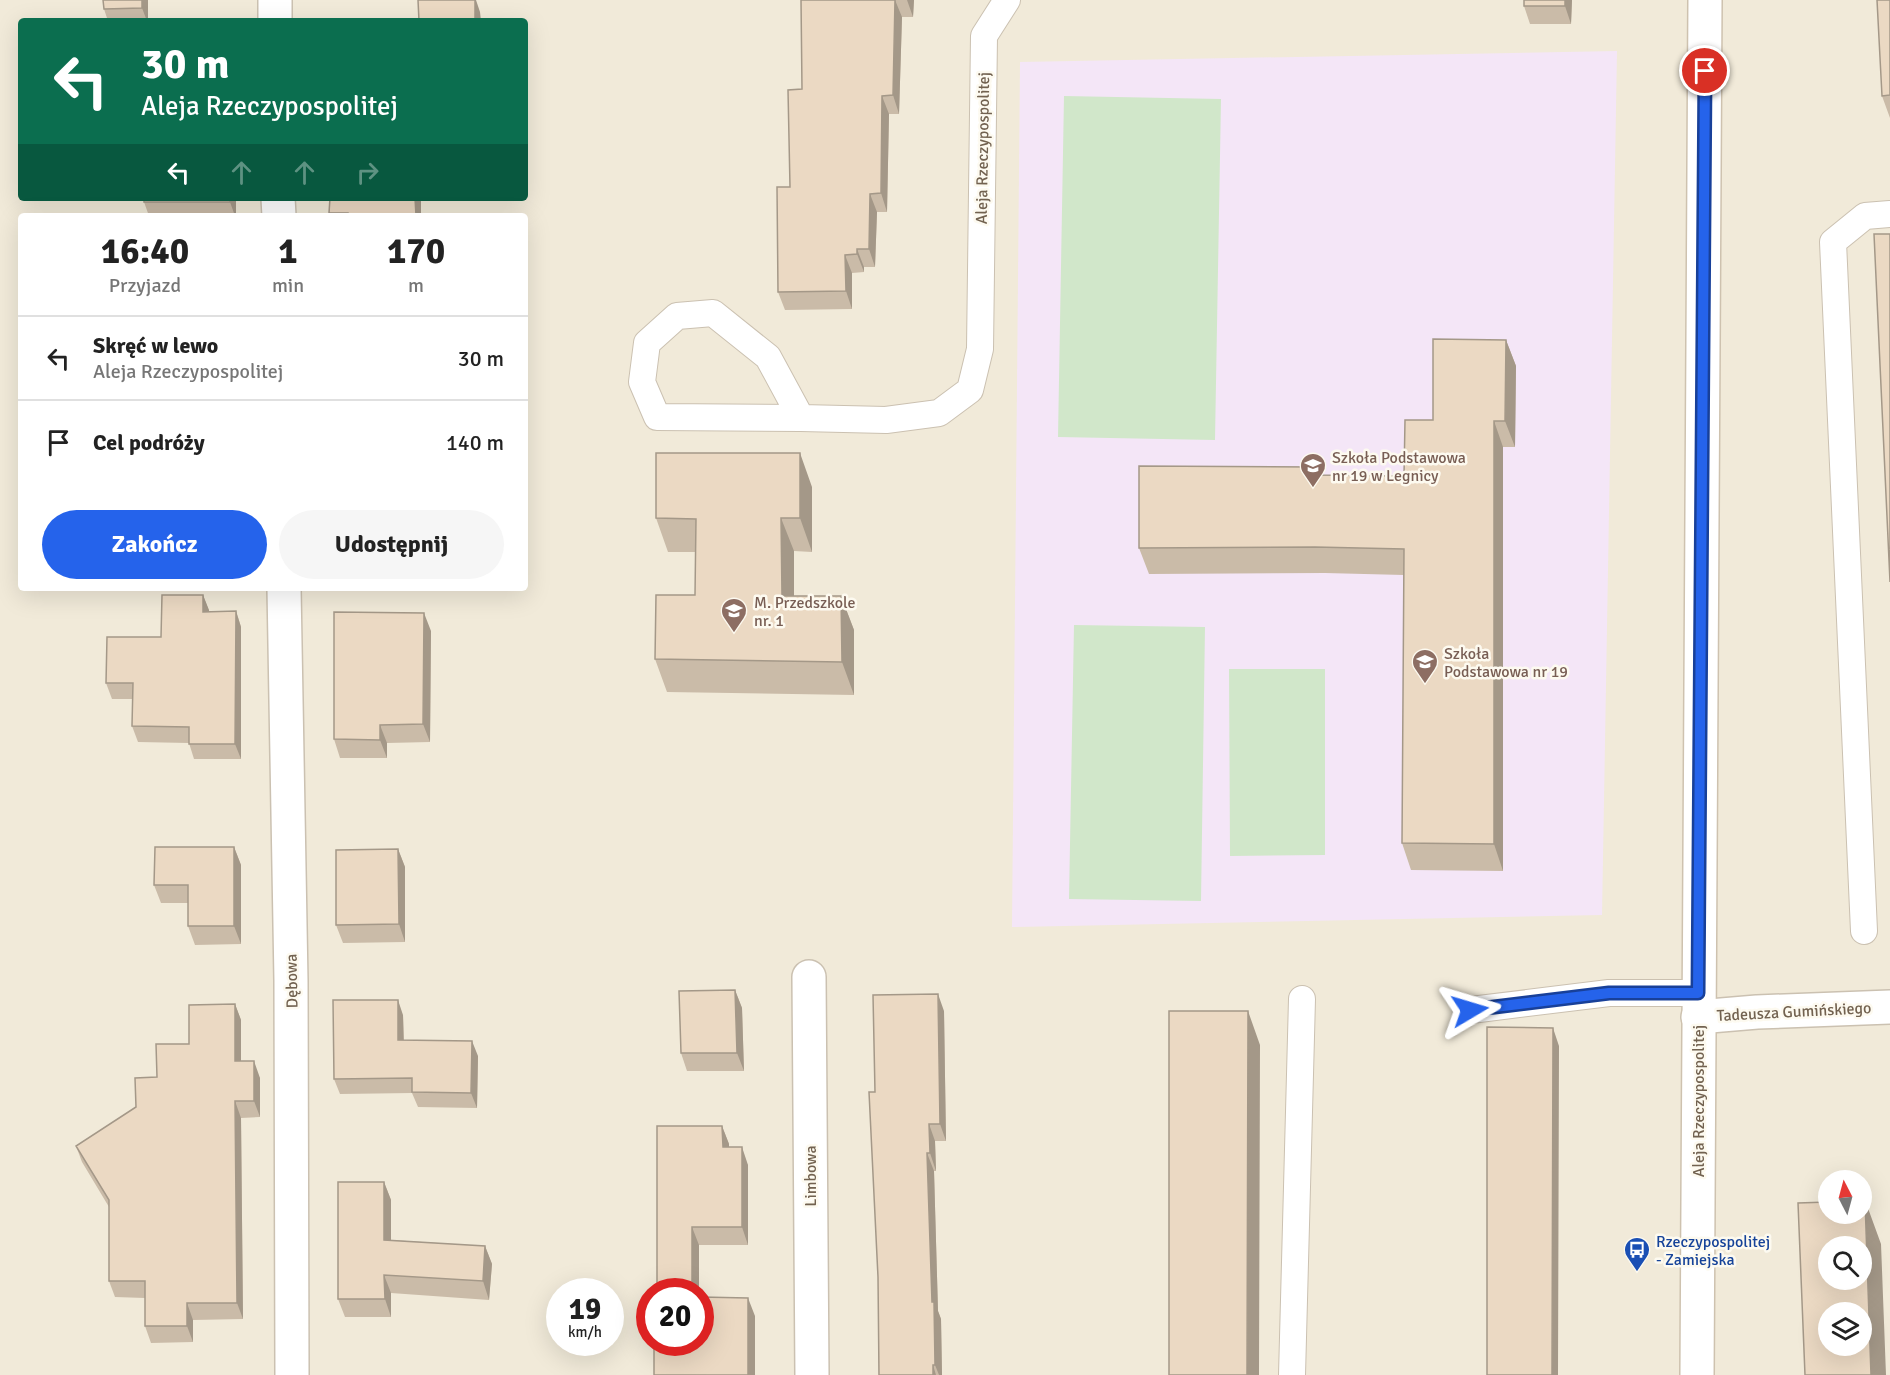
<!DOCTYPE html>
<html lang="pl">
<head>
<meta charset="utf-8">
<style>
	:root { --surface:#fff; --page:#f6f6f6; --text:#222; --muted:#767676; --line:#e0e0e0; --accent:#2563eb }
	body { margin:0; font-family:Signika,sans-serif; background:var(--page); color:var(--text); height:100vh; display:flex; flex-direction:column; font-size:22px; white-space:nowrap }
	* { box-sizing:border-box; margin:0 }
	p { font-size:20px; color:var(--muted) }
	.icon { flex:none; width:33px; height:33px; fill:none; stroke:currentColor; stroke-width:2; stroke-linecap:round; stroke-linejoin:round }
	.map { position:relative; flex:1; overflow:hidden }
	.side { position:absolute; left:18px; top:213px; width:510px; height:378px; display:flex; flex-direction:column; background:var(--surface); border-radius:6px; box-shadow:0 6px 24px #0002 }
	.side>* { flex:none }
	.banner { position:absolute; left:18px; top:18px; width:510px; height:183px; border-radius:6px; box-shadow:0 6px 24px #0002; background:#0b6e4f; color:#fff; overflow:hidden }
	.needle { width:39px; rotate:354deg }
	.buttons { position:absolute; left:1818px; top:1170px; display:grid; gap:12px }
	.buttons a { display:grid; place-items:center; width:54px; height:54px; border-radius:50%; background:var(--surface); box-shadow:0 6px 24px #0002; font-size:30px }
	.speed { position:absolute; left:546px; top:1278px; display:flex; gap:12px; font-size:30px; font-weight:700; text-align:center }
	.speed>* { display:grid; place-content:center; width:78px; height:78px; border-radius:50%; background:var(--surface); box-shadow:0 6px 24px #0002; line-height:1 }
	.speed small { font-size:15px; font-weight:400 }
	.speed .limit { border:9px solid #d22; background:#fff; color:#111 }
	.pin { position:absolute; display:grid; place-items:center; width:51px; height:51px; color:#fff; margin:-26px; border:3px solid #fff; border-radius:50%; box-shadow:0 2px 6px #0007 }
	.me { position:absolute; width:66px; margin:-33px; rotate:83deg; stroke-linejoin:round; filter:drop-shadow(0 0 4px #0008) }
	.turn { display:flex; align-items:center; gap:21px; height:126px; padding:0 24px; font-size:27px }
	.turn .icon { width:78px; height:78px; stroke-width:2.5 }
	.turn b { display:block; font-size:42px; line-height:51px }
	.lanes { display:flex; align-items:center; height:57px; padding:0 24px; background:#0003; justify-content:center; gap:30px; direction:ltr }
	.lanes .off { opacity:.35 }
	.eta { display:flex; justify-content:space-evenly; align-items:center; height:102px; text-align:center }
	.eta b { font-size:36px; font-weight:700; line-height:42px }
	.button { display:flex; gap:12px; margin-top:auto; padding:12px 24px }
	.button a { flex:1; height:69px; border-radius:36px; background:var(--accent); color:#fff; font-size:24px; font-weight:700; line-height:69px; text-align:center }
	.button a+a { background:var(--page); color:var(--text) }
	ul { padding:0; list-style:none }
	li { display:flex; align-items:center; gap:18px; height:84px; padding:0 24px; border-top:2px solid var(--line) }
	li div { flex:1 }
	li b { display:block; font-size:22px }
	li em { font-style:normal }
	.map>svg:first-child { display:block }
</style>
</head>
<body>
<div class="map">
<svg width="1890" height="1375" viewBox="0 0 1890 1375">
	<rect width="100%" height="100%" fill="#faf7ea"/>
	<path fill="#f1ead9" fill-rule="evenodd" d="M0,0H1890V1375H0ZM21,21H525V198H21ZM21,216H525V588H21ZM1828,1180H1862V1214H1828ZM1828,1246H1862V1280H1828ZM560,1292H610V1342H560ZM650,1292H700V1342H650ZM1828,1312H1862V1346H1828Z"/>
	<path fill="#f4e6f7" d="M1617,51L1602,915L1012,927L1020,62Z"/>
	<path fill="#d1e7ca" d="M1064,96L1221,99L1215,440L1058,437Z
		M1074,625L1205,627L1201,901L1069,899Z
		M1229,669H1325V855L1230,856Z"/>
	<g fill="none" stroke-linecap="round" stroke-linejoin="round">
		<defs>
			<path id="lane" d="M801,418L657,417L642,382L647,343L677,316L713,313L768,357L801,418L886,420L939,413L970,390L980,349L984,36L1007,0
				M1864,931L1833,242L1865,216L1890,214
				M1471,1010L1609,993H1698
				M1292,1375L1302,999"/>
			<path id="street" d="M275,0V21
				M278,198L279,216
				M284,588L291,981L292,1375
				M809,977L812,1375
				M1698,1017L1757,1012L1890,1007"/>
			<path id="secondary" d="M1697,1375L1705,0"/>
		</defs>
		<use href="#lane" stroke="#cbc1b1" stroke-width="28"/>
		<use href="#street" stroke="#cbc1b1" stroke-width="36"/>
		<use href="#secondary" stroke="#cec2af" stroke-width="36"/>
		<use href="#lane" stroke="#fff" stroke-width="26"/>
		<use href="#street" stroke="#fff" stroke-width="33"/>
		<use href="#secondary" stroke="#fff" stroke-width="33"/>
	</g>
	<path fill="#cabba8" d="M148,0V21H108L104,9Z
		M801,0H914L913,17H902L899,114H889L887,212H877L875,267H864V272L852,273V309L785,310L778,292L802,89Z
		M1572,0L1571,24H1530L1524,6Z
		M1890,0V118L1882,96Z
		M144,198H236V216H149L144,202Z
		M330,198H421V216H331L329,213Z
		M1506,340L1516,366L1515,447H1503V871L1411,870L1402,843L1404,575L1325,573L1149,574L1139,548L1318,475L1404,476L1433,420Z
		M812,487V552L794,551V596H841L854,630V695L667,692L655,659L695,595L696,552H668L656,518Z
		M203,595L209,611H236L241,627V759H194L189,743L138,742L132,726L133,699H112L106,683L161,637Z
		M431,631L430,742L387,743V758H340L334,739Z
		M234,847L241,865V944L195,945L188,926V903H161L154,885Z
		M398,849L405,867V942L343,943L336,925Z
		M735,990L742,1008L744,1071H687L681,1053Z
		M235,1004L241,1020V1061L260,1078V1117L241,1118L243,1319L193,1320V1342L151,1343L145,1326V1298L115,1297L109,1281V1207L82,1162L76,1146L136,1107L157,1077L189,1044Z
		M944,1011L946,1141H935L936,1171H934L938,1311L941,1319L942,1375H879L878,1277L875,1092Z
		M403,1015L404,1040L478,1056L477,1108L418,1107L412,1093L340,1094L334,1079Z
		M722,1126L729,1144V1147L748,1165V1245H699V1292H657Z
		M384,1182L391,1200V1240L485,1246L492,1264L489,1300L391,1293V1317H345L338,1299Z"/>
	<path fill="#a49888" d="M142,0H148V21H147L142,8Z
		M475,0H476L480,12L481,21H475Z
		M895,0L902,17L899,114L893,95Z
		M907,0H914L913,17Z
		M1565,0H1572L1571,24L1565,6Z
		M882,96L889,114L887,212L881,193Z
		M870,194L877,212L875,267L869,249Z
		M230,198H236V216H235L230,202Z
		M415,198H421V216H416Z
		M857,249L864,267V272L857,254Z
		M845,255L852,273V309L846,291Z
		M1506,340L1516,366L1515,447L1505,421Z
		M1494,421L1503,447V871L1494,844Z
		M800,453L812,487V552L800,518Z
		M781,518L794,551V629L782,596Z
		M203,595L209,610V627L203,612Z
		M841,596L854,630V695L842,662Z
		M236,611L241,627V759L235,744Z
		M424,613L431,631L430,742L423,724Z
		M380,725L387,743V758L380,740Z
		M234,847L241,865V944L234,926Z
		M398,849L405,867V942L399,924Z
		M735,990L742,1008L744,1071L737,1053Z
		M938,994L944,1011L946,1141L940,1124Z
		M398,1000L403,1015L404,1056L398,1040Z
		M235,1004L241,1020V1077L235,1061Z
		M1248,1011L1260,1045L1259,1375H1247Z
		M1553,1028L1559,1046L1558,1375H1552Z
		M472,1041L478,1056L477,1108L471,1093Z
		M254,1061L260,1078V1117L254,1101Z
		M235,1101L241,1118L243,1319L237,1303Z
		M929,1124L935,1141L936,1171L930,1153Z
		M722,1126L729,1144V1165L723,1147Z
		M742,1147L748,1165V1245L742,1227Z
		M927,1153L934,1171L938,1311L941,1319L942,1375H939L935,1365L932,1302Z
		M384,1182L391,1200V1258L384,1240Z
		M1865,1200L1881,1244L1886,1375H1871Z
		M692,1227L699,1245V1292H692Z
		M485,1246L492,1264L489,1300L483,1281Z
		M384,1275L391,1293V1317L385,1299Z
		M748,1298L755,1316V1375H748Z
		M187,1303L193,1320V1342L187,1326Z
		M933,1365L936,1375H933Z"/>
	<path fill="#ebd9c3" stroke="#a49888" stroke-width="1.5" fill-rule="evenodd" d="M103,0H142V8L104,9Z
		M418,0H475V21H419Z
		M801,0H895L893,95L882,96L881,193L870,194L869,249H857V254L845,255L846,291L778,292L777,187H790L788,90L802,89Z
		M1524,0H1565V6H1524Z
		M1877,0H1890V95L1882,96Z
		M144,198H230V202H144Z
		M330,198H415L416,216H348V213H329Z
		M1874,234H1890V582Z
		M1433,339L1506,340L1505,421H1494V844L1402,843L1404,549L1315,547L1139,548V466L1315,467V475L1404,476L1405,420H1433Z
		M656,453H800V518H781L782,596H841L842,662L655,659L656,595H695L696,519L656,518Z
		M162,595H203V612L236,611L235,744H189V727L132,726L133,683H106L107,637H161Z
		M334,612L424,613L423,724L380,725V740L334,739Z
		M155,847H234V926H188V885H154Z
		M398,849L399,924L336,925V850Z
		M735,990L737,1053H681L679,991Z
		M938,994L940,1124H929L930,1153H927L932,1302H934L935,1365H933V1375H879L878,1277L869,1092H875L873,995Z
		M333,1000H398V1040L472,1041L471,1093L412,1092V1078L334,1079Z
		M235,1004V1061H254V1101H235L237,1303H187V1326H145V1281H109V1200L76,1146L136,1107L135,1078L157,1077L156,1044H189V1005Z
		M1169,1011H1248L1247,1375H1169Z
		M1487,1027L1553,1028L1552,1375H1487Z
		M657,1126H722L723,1147H742V1227H692V1292H657Z
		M338,1182H384V1240L485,1246L483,1281L384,1275L385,1299H338Z
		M1862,1200H1865L1871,1375H1805L1798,1203L1828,1202V1214H1862ZM1828,1246H1862V1280H1828ZM1828,1312H1862V1346H1828Z
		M700,1297L748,1298V1375H654V1342H700Z"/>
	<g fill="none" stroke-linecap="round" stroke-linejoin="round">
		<defs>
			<path id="route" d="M1470,1010L1609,993H1698L1705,71"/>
		</defs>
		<use href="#route" stroke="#184099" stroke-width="15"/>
		<use href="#route" stroke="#2563eb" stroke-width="10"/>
	</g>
	<defs>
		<symbol id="school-pin" viewBox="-11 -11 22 30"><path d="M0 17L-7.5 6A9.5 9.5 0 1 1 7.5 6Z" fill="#8d6e63" stroke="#fdfaf0"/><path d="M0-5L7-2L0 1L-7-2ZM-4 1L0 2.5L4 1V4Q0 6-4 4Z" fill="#fff"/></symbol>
		<symbol id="bus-pin" viewBox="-11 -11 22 30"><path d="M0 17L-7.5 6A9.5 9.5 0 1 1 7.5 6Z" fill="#1a4fb4" stroke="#fdfaf0"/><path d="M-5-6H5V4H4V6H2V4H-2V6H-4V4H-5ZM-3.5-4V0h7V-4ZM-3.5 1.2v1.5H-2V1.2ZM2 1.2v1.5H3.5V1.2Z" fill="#fff"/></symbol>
	</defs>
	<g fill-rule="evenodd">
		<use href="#school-pin" x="1298" y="451" width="30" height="40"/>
		<use href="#school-pin" x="719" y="596" width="30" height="40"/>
		<use href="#school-pin" x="1410" y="647" width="30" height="40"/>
		<use href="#bus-pin" x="1622" y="1235" width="30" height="40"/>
	</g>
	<g text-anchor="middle" stroke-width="5" stroke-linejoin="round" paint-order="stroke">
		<g font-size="16" fill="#726250" stroke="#fdfaf0">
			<text transform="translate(982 148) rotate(-89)" y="6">Aleja Rzeczypospolitej</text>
			<text transform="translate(291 981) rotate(-91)" y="6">Dębowa</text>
			<text transform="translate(1794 1011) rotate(-3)" y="6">Tadeusza Gumińskiego</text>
			<text transform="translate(1698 1101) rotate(-90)" y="6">Aleja Rzeczypospolitej</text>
			<text transform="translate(810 1176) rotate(-90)" y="6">Limbowa</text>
		</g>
		<g font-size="16" fill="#785e54" stroke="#fdfaf0" text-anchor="start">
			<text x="1332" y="463">Szkoła Podstawowa<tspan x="1332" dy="18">nr 19 w Legnicy</tspan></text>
			<text x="754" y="608">M. Przedszkole<tspan x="754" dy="18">nr. 1</tspan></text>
			<text x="1444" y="659">Szkoła<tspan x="1444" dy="18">Podstawowa nr 19</tspan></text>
		</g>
		<g font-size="16" fill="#164399" stroke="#fdfaf0" text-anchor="start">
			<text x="1656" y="1247">Rzeczypospolitej<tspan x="1656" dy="18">- Zamiejska</tspan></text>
		</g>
	</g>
</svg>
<div class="buttons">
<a><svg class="needle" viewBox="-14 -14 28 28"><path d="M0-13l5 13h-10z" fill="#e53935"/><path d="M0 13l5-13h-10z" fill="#767676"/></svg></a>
<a><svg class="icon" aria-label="search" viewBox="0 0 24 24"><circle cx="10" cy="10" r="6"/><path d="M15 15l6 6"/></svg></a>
<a><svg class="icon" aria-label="layers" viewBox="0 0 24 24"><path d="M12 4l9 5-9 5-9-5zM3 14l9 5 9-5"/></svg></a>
</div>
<div class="speed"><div>19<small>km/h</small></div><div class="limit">20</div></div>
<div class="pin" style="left:1705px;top:71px;background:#d93025"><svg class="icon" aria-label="arrive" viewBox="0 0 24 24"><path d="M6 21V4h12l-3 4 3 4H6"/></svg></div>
<svg class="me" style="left:1470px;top:1010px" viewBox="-20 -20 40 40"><path d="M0-17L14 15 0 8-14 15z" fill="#2563eb" stroke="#fff" stroke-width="4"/></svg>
<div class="banner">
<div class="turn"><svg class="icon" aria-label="left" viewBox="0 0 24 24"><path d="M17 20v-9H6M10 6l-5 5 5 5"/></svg><div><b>30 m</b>Aleja Rzeczypospolitej</div></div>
<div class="lanes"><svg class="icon" aria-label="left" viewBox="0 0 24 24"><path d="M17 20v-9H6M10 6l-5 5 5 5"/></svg><svg class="icon off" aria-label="ahead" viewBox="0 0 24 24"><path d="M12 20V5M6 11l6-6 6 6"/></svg><svg class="icon off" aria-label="ahead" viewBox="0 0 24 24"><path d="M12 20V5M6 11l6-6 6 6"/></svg><svg class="icon off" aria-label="right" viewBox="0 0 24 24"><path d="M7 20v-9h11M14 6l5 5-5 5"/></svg></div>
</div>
<section class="side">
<div class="eta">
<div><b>16:40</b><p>Przyjazd</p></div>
<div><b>1</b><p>min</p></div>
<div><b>170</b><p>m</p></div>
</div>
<ul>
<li><svg class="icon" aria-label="left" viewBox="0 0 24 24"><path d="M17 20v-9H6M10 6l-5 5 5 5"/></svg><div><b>Skręć w lewo</b><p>Aleja Rzeczypospolitej</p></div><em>30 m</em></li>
<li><svg class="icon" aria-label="arrive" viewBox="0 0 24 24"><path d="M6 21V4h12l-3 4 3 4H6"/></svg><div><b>Cel podróży</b></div><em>140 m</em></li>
</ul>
<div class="button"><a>Zakończ</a><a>Udostępnij</a></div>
</section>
</div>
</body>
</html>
